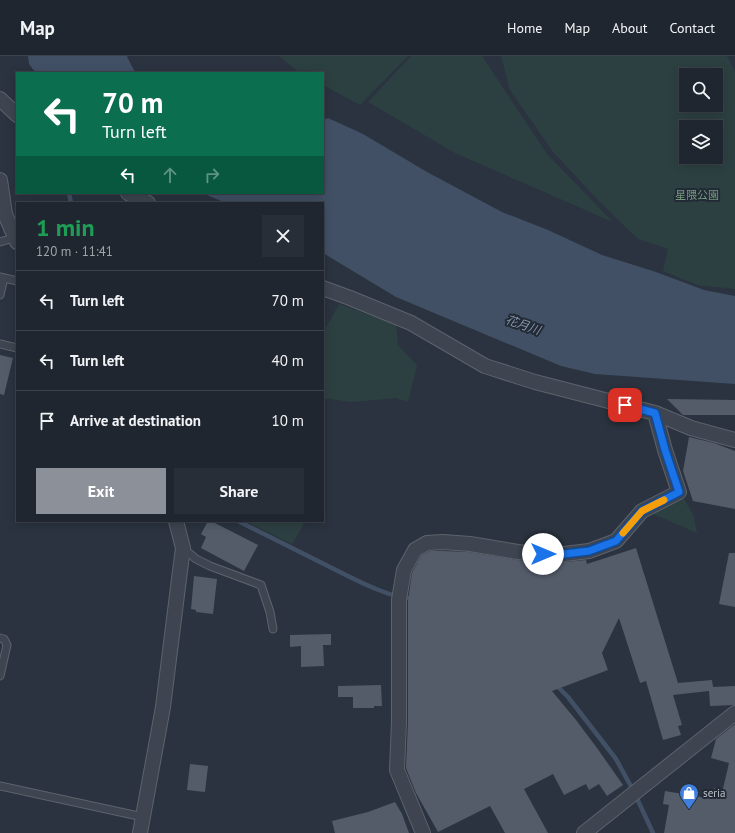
<!DOCTYPE html>
<html lang="en">
<head>
<meta charset="utf-8">
<style>
	:root { --surface:#20262f; --page:#282e37; --text:#f1f3f6; --muted:#a2a5aa; --line:#3d434b; --accent:#8c9099 }
	body { margin:0; font-family:"PT Sans","Noto Sans JP",sans-serif; background:var(--page); color:var(--text); height:100vh; display:flex; flex-direction:column; font-size:15px; white-space:nowrap }
	* { box-sizing:border-box; margin:0 }
	p { font-size:13px; color:var(--muted) }
	.icon { flex:none; width:22px; height:22px; fill:none; stroke:currentColor; stroke-width:2; stroke-linecap:round; stroke-linejoin:round }
	.map { position:relative; flex:1; overflow:hidden }
	.panel { position:absolute; left:16px; top:146px; width:308px; height:320px; display:flex; flex-direction:column; background:var(--surface); border-radius:0px; box-shadow:0 2px 10px #0003,0 0 0 1px var(--line) }
	.panel>* { flex:none }
	.guide { position:absolute; left:16px; top:16px; width:308px; height:122px; border-radius:0px; box-shadow:0 2px 10px #0003,0 0 0 1px var(--line); background:#0b6e4f; color:#fff; overflow:hidden }
	.tools { position:absolute; left:679px; top:12px; display:grid; gap:8px }
	.tools a { display:grid; place-items:center; width:44px; height:44px; border-radius:0px; background:var(--surface); box-shadow:0 2px 10px #0003,0 0 0 1px var(--line); font-size:20px }
	.pin { position:absolute; display:grid; place-items:center; width:34px; height:34px; color:#fff; margin:-17px; border-radius:8px; box-shadow:0 2px 6px #0006 }
	.me { position:absolute; width:44px; margin:-22px; rotate:90deg; stroke-linejoin:round; filter:drop-shadow(0 0 3px #0008) }
	.turn { display:flex; align-items:center; gap:14px; height:84px; padding:0 20px; font-size:18px }
	.turn .icon { width:52px; height:52px; stroke-width:2.5 }
	.turn b { display:block; font-size:28px; line-height:34px }
	.lanes { display:flex; align-items:center; height:38px; padding:0 20px; background:#0003; justify-content:center; gap:20px; direction:ltr }
	.lanes .off { opacity:.35 }
	.round { display:grid; place-items:center; flex:none; width:42px; height:42px; border-radius:0px; background:var(--page) }
	.overview { display:flex; align-items:center; justify-content:space-between; height:68px; padding:0 20px }
	h1 { font-size:24px; font-weight:700; line-height:30px; color:#1e9e55 }
	.primary-button { display:flex; gap:8px; margin-top:auto; padding:8px 20px }
	.primary-button a { flex:1; height:46px; border-radius:0px; background:var(--accent); color:#fff; font-size:16px; font-weight:700; line-height:46px; text-align:center }
	.primary-button a+a { background:var(--page); color:var(--text) }
	ul { padding:0; list-style:none }
	li { display:flex; align-items:center; gap:12px; height:60px; padding:0 20px; border-top:1px solid var(--line) }
	li div { flex:1 }
	li b { display:block; font-size:15px }
	li em { font-style:normal }
	header { display:flex; align-items:center; gap:24px; box-sizing:border-box; height:56px; padding:0 20px; background:var(--surface); border-bottom:1px solid var(--line) }
	header strong { font-size:19px }
	nav { display:flex; gap:22px; margin-inline-start:auto; font-size:14px }
	.map>svg:first-child { display:block }
</style>
</head>
<body>
<header>
<strong>Map</strong>
<nav><a>Home</a><a>Map</a><a>About</a><a>Contact</a></nav>
</header>
<div class="map">
<svg width="735" height="777" viewBox="0 0 735 777">
	<rect width="100%" height="100%" fill="#2a333f"/>
	<path fill="#2d4041" fill-rule="evenodd" d="M279,0H408L360,49L323,29V17H300Z
		M411,0H482L547,98L613,166L455,97L368,46Z
		M501,0H727L735,16V233L697,229L663,215L668,193L638,183L600,146L553,96L510,34ZM686,19H716V49H686ZM686,71H716V101H686Z
		M339,248L396,269L398,289L417,309L408,346L396,342L351,346L323,342V277Z
		M682,439L693,459L697,477L651,457Z
		M245,465H298L304,468L292,488Z"/>
	<path fill="#425066" d="M28,0H128L127,1L135,16L137,17H36L29,8Z
		M328,62L363,78L427,116L502,156L548,174L602,199L656,216L704,234L735,240V328L595,318L561,310L396,241L323,197V147H226L202,137H323V64Z"/>
	<g fill="none" stroke-linecap="round" stroke-linejoin="round">
		<path stroke="#425066" stroke-width="4.5" d="M69,137L71,147
			M238,465C268,480 298,495 328,510C348,520 392,544 413,542
			M556,629L568,641L616,703L634,736L653,777"/>
	</g>
	<path fill="#545c6a" d="M0,299L13,302L4,339L0,338Z
		M667,343L735,344V359H683Z
		M689,381L714,387L735,395V453L693,445L683,415Z
		M208,465H211L258,489L244,515L201,492L206,481L201,478Z
		M636,492L678,627L712,624L713,631L735,630V649L710,650L709,635L673,639L682,669L678,670L681,679L663,684L646,625L640,627L619,562L602,597L608,614L552,635L576,664L597,692L623,729L607,740L599,728L589,734L586,728L564,739L553,718L524,733L548,777H505L490,750L438,776L416,737L406,712L408,665V545L412,517L421,500L430,495H443L469,496L517,504L555,507L586,504L587,508Z
		M729,497H735V551L719,548Z
		M194,520L217,523L213,558L196,556V554L191,553Z
		M331,578V589H323L324,610L301,611V590L290,591V579Z
		M381,629L382,650H374V652H353V641H338V630Z
		M735,668V777H664L669,749L663,748L665,735L707,742L714,732L722,737L729,707L711,702L716,683Z
		M190,708L208,710L205,736L187,734Z
		M395,746L402,758L409,777H335L332,765L368,756Z"/>
	<g fill="none" stroke-linecap="round" stroke-linejoin="round">
		<defs>
			<path id="lane" d="M0,186L14,182
				M0,221L17,225
				M0,239L4,222
				M0,288L17,292
				M183,492L196,503L210,510L261,529L270,556L273,573
				M0,582L4,583L7,589L0,620
				M0,730L143,761"/>
			<path id="street" d="M0,43L17,59
				M0,124L5,158L17,186
				M128,137L148,147
				M323,232L350,242L411,267L485,310L535,326L655,357L691,372L735,384
				M140,777L163,651L180,515L183,492L176,465
				M423,777L397,714L399,665V544L404,514L415,494L427,487L443,486L470,488L518,496L556,499L589,495L616,485L642,455L679,436L665,394L655,357
				M584,777L735,657"/>
		</defs>
		<use href="#lane" stroke="#5c636d" stroke-width="9"/>
		<use href="#street" stroke="#5c636d" stroke-width="16"/>
		<use href="#lane" stroke="#3e4550" stroke-width="7"/>
		<use href="#street" stroke="#3e4550" stroke-width="14"/>
	</g>
	<g fill="none" stroke-linecap="round" stroke-linejoin="round">
		<defs>
			<path id="route" d="M543,498L556,499L589,495L616,485L642,455L679,436L665,394L655,357L625,349"/>
		</defs>
		<use href="#route" stroke="#114b97" stroke-width="10"/>
		<use href="#route" stroke="#1a73e8" stroke-width="7"/>
		<path stroke="#f59e0b" stroke-width="7" d="M623,477L642,455L664,444"/>
	</g>
	<defs>
		<symbol id="shop-pin" viewBox="-11 -11 22 30"><path d="M0 17L-7.5 6A9.5 9.5 0 1 1 7.5 6Z" fill="#3f7fe0" stroke="#222a35"/><path d="M-5-2.5h2.3a2.7 3.5 0 0 1 5.4 0H5L5.5 6h-11ZM-1.5-2.5h3a1.5 2.3 0 0 0-3 0Z" fill="#fff"/></symbol>
	</defs>
	<g fill-rule="evenodd">
		<use href="#shop-pin" x="678" y="726" width="22" height="30"/>
	</g>
	<g text-anchor="middle" stroke-width="4" stroke-linejoin="round" paint-order="stroke">
		<g font-size="11" fill="#75987d" stroke="#222a35">
			<text x="697" y="143">星隈公園</text>
		</g>
		<g font-size="11" fill="#bbc0ca" stroke="#222a35" text-anchor="start">
			<text x="703" y="741">seria</text>
		</g>
		<g font-size="12" font-style="italic" fill="#8696ad" stroke="#222a35">
			<text transform="translate(523 269) rotate(19)" y="4">花月川</text>
		</g>
	</g>
</svg>
<div class="tools">
<a><svg class="icon" aria-label="search" viewBox="0 0 24 24"><circle cx="10" cy="10" r="6"/><path d="M15 15l6 6"/></svg></a>
<a><svg class="icon" aria-label="layers" viewBox="0 0 24 24"><path d="M12 4l9 5-9 5-9-5zM3 14l9 5 9-5"/></svg></a>
</div>
<div class="pin" style="left:625px;top:349px;background:#d93025"><svg class="icon" aria-label="arrive" viewBox="0 0 24 24"><path d="M6 21V4h12l-3 4 3 4H6"/></svg></div>
<svg class="me" style="left:543px;top:498px" viewBox="-20 -20 40 40"><circle r="19" fill="#fff"/><path d="M0-13L10 11 0 6-10 11z" fill="#1a73e8"/></svg>
<div class="guide">
<div class="turn"><svg class="icon" aria-label="left" viewBox="0 0 24 24"><path d="M17 20v-9H6M10 6l-5 5 5 5"/></svg><div><b>70 m</b>Turn left</div></div>
<div class="lanes"><svg class="icon" aria-label="left" viewBox="0 0 24 24"><path d="M17 20v-9H6M10 6l-5 5 5 5"/></svg><svg class="icon off" aria-label="ahead" viewBox="0 0 24 24"><path d="M12 20V5M6 11l6-6 6 6"/></svg><svg class="icon off" aria-label="right" viewBox="0 0 24 24"><path d="M7 20v-9h11M14 6l5 5-5 5"/></svg></div>
</div>
<section class="panel">
<div class="overview"><div><h1>1 min</h1><p>120 m · 11:41</p></div><a class="round"><svg class="icon" aria-label="close" viewBox="0 0 24 24"><path d="M6 6l12 12M18 6L6 18"/></svg></a></div>
<ul>
<li><svg class="icon" aria-label="left" viewBox="0 0 24 24"><path d="M17 20v-9H6M10 6l-5 5 5 5"/></svg><div><b>Turn left</b></div><em>70 m</em></li>
<li><svg class="icon" aria-label="left" viewBox="0 0 24 24"><path d="M17 20v-9H6M10 6l-5 5 5 5"/></svg><div><b>Turn left</b></div><em>40 m</em></li>
<li><svg class="icon" aria-label="arrive" viewBox="0 0 24 24"><path d="M6 21V4h12l-3 4 3 4H6"/></svg><div><b>Arrive at destination</b></div><em>10 m</em></li>
</ul>
<div class="primary-button"><a>Exit</a><a>Share</a></div>
</section>
</div>
</body>
</html>
